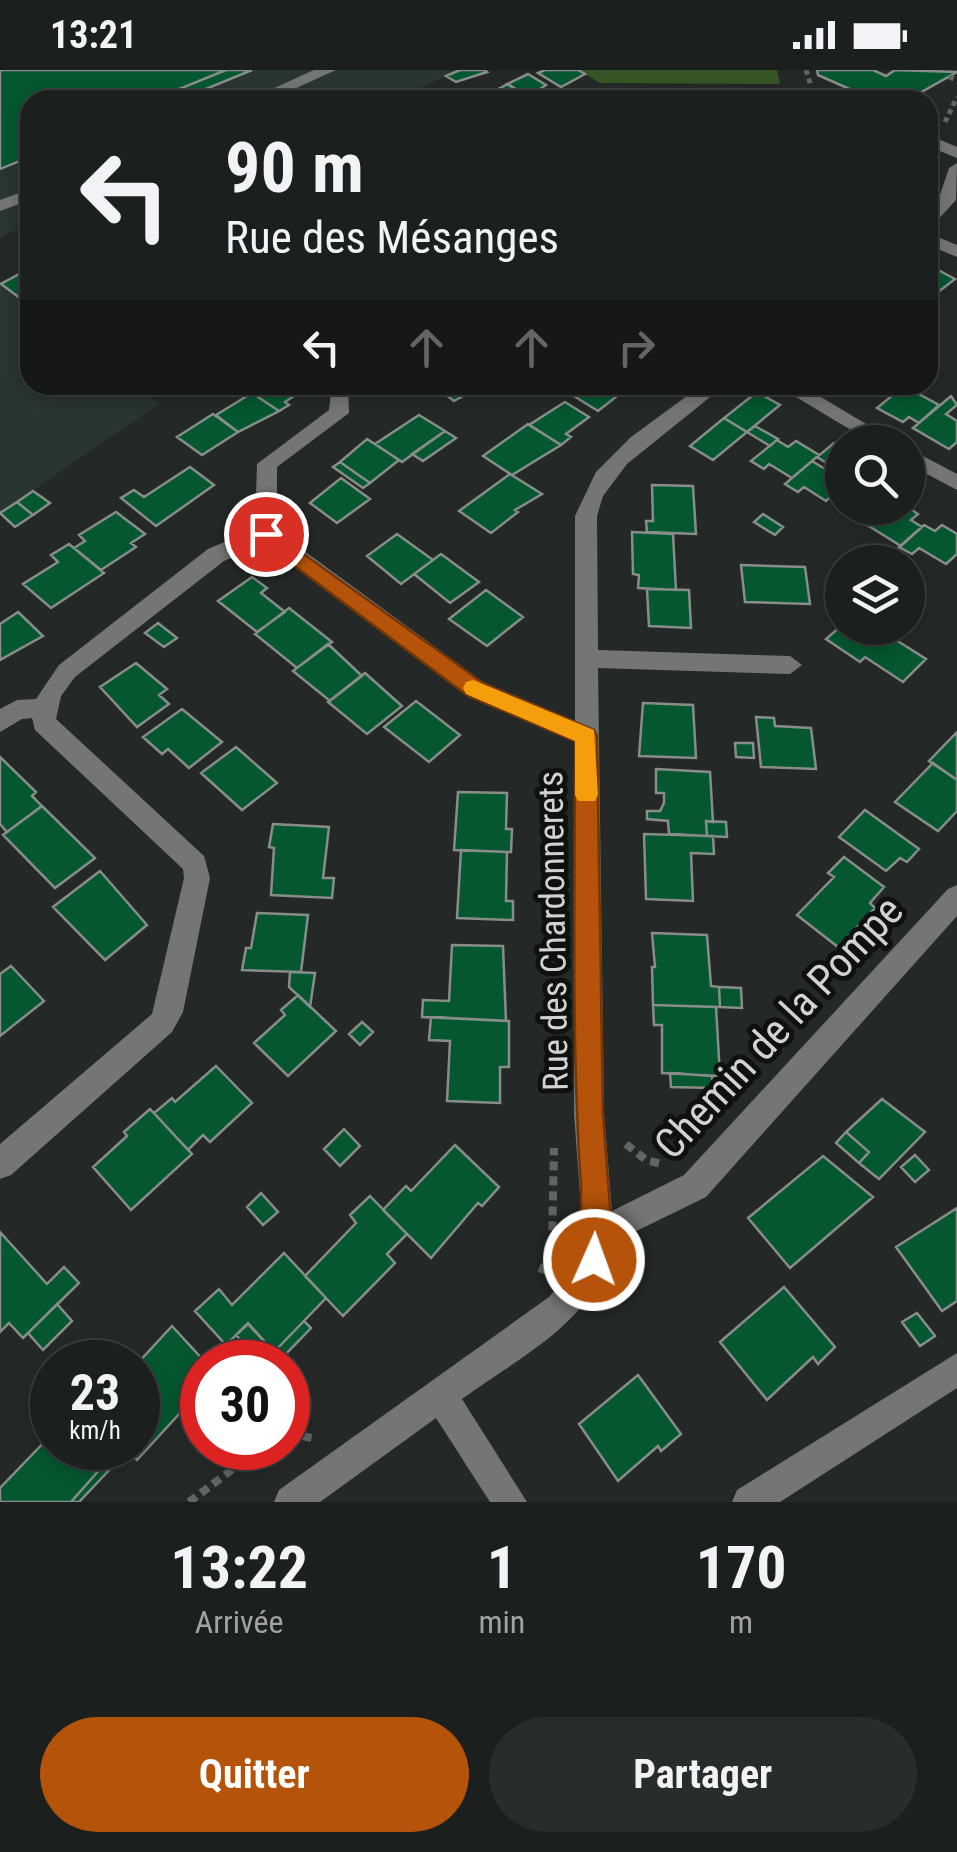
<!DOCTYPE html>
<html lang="fr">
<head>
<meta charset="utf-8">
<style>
	:root { --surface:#1b1f1d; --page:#282c2a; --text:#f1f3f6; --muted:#a0a2a4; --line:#393d3b; --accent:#b45309 }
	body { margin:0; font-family:"Roboto Condensed",sans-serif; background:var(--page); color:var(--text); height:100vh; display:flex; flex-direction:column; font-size:38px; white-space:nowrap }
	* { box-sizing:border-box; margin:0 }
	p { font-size:32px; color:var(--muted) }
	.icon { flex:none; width:55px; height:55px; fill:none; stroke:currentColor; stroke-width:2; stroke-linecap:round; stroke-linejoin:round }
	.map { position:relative; height:1432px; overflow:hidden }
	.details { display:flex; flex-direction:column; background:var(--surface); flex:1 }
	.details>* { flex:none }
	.top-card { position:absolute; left:20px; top:20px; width:918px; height:305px; border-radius:30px; box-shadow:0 5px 15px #0003,0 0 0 2px var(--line); background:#1b1f1d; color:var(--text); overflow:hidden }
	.fabs { position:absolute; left:825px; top:355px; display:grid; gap:20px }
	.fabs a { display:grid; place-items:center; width:100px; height:100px; border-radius:50%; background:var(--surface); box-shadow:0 5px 15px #0003,0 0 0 2px var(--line); font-size:50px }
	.speed { position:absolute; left:30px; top:1270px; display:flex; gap:20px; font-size:50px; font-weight:700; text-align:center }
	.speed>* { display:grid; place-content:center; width:130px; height:130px; border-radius:50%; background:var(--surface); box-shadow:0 5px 15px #0003,0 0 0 2px var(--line); line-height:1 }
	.speed small { font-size:25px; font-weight:400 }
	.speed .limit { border:15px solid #d22; background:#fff; color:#111 }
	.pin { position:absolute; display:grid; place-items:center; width:85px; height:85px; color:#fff; margin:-42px; border:5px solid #fff; border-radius:50%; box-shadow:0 2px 10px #0007 }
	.me { position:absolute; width:110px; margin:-55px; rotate:2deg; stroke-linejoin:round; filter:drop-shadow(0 0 8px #0008) }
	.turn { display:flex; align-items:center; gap:35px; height:210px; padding:0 40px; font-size:45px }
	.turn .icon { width:130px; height:130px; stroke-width:2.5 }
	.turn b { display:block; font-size:70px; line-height:85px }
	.lanes { display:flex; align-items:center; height:95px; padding:0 40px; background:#0003; justify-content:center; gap:50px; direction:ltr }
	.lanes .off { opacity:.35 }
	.eta { display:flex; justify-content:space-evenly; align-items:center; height:170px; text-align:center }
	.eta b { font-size:60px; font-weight:700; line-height:70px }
	.action { display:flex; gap:20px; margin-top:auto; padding:20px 40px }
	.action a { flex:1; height:115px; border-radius:60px; background:var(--accent); color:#fff; font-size:40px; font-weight:700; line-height:115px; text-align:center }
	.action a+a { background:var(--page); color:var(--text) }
	.status { display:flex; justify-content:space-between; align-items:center; height:70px; padding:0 50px; background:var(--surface); direction:ltr }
	.status svg { height:28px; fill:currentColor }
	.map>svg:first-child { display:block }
</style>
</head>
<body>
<div class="status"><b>13:21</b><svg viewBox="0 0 49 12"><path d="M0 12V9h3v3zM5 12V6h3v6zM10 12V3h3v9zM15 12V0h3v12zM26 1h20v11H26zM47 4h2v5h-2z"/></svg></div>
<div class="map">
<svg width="957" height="1432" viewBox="0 0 957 1432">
	<rect width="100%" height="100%" fill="#242927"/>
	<path fill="#293531" d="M0,0H460L393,30H30V154L0,167Z
		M0,213L30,236V315H134L159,334L0,443Z"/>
	<path fill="#365424" d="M578,0H777L780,14L600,13Z"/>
	<path fill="#04572f" stroke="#888d8a" stroke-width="2.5" d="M0,0H226L152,30H30V87L0,99Z
		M226,0H252L179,30H152Z
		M460,0H484L487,2L456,12L446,6Z
		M545,0H578L585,4L561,17L538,3Z
		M817,0H873L886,6L895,0L957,2L907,30H874L818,5Z
		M528,4L546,15L528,27L507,14Z
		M508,14L528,27L521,30L481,28Z
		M30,198V229L24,231L1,214Z
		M940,201L955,209L929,229L928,208L934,212L938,209L933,206Z
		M264,315H298L304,319L285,332L289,335L279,341L252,323Z
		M433,315H483L454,331Z
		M581,315H631L598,341L569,323Z
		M904,316L939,335L919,353L909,347L903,352L877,338Z
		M757,322L780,335L747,362L724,348Z
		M252,323L279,341L238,362L216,345Z
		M951,326L957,335L946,344L957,351V372L949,379L913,358Z
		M565,332L589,347L566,364L571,367L561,375L529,355Z
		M213,344L238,362L202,385L177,367Z
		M419,345L445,361L402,392L375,374Z
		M724,348L747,362L713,390L690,376Z
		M528,354L561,375L512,405L483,386Z
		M755,356L778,369L770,376L747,362Z
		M445,361L456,368L423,391L412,384Z
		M367,369L399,390L370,413L340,392Z
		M777,370L788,377L796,371L819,385L792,408L769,394L764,399L751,391Z
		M834,373L842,379V384L830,395L817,387Z
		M812,391L825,399L833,393L842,398L837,406L842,409V417L826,431L804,417L798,422L785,414Z
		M340,392L370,413L363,418L333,397Z
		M190,397L214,415L156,456L121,428L134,420L144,427Z
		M510,404L542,424L515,440L518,442L491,463L459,441Z
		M341,408L370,429L337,453L310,433Z
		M652,415L693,416L696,464L647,462L646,451H653Z
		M33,421L50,433L33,445L17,432Z
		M17,432L33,445L15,457L0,443Z
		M908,437L918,444L911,450L922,457L901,476L864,453L881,438Z
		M116,442L145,464L131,473L136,477L101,500L74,478L85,471L79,465Z
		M763,444L783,457L775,465L754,452Z
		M924,455L935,461L942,455L957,464V484L946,494L919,478L912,484L899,477Z
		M632,462L673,464L676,520L638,518L639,505L633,504Z
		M397,464L433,490L401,514L367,486Z
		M69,474L104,503L51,538L23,514L58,492L51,485Z
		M441,484L479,512L450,533L414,504Z
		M741,495L805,497L810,534L745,532Z
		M252,507L267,518L261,523L285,542L257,562L218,531Z
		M647,519L689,520L691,558L649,556Z
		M486,520L523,547L487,576L449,549Z
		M289,538L332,572L297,598L255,564Z
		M18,542L43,566L0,590V554Z
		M158,553L177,568L164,577L145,563Z
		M842,555L877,558L926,589L903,612L865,587L860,592L826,569Z
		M328,574L362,606L330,631L293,601Z
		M136,593L167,619L159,625L169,634L137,657L100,617Z
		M365,603L402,636L367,664L328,632Z
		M416,631L460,665L429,692L384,657Z
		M643,633L693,635L696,688L639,686Z
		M182,639L222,672L189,698L168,679L162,684L143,667Z
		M756,647L774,648L775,656L811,658L816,699L761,697Z
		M957,662V710L929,691Z
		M735,673H753L754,688L736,687Z
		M236,677L277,713L242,740L201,703Z
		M0,687L36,722L32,726L42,736L7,762L0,754Z
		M933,693L957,710V741L938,761L895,732Z
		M656,699L710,702L713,752L706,751L707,766L669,764L668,751L647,749V741H660L664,733V723H656Z
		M458,722L507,723L506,759H512L511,782L454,780Z
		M42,736L95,788L55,818L3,765Z
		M865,740L919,779L907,792L900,788L886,801L839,767Z
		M706,751L726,752L727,767L707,766Z
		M273,754L329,757L323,808H334L332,828L271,825L274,778L269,777Z
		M644,764L713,766L714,784L691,783L693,831L646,829Z
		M461,780L507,782L506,831H513V850L457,848Z
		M844,787L884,817L870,833L875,838L838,877L797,845L834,807L828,803Z
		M100,801L147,855L105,890L53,837Z
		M257,843L308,845L301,902L242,900L246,878H251Z
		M652,863L707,865L711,916L719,917L720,937L653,935L652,897H655Z
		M452,875L503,876L506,951L422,947L423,930L449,931Z
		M11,896L44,931L0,966V904Z
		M290,902L315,903L310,937L289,917Z
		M719,917L741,918L742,938L720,937Z
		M298,925L336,961L288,1006L254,973L285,945L281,940Z
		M653,935L716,937L720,1006L662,1003V955H654Z
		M431,947L509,951V997H500V1033L447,1031L450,971L429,970Z
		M362,952L373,962L360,975L349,964Z
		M216,996L252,1033L210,1072L203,1065L188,1080L154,1043L172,1028L175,1032Z
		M670,1003L712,1006L713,1018L671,1017Z
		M882,1029L925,1062L879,1109L859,1093L869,1082L846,1062Z
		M150,1039L192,1084L131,1140L93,1097L127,1066L124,1062Z
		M344,1059L360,1076L340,1096L324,1079Z
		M846,1062L869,1082L859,1093L836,1073Z
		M455,1075L499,1117L482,1136L478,1133L431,1188L383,1140L406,1116L411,1121Z
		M915,1085L929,1100L915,1112L901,1097Z
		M823,1086L873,1127L790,1198L748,1148Z
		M261,1123L278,1142L263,1155L247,1137Z
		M370,1126L407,1164L387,1184L395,1193L343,1246L305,1206L356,1153L350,1145Z
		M957,1138V1231L942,1241L896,1177Z
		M0,1162L47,1214L64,1197L79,1213L23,1268L9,1253L0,1262Z
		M284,1183L326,1228L274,1282L248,1253L226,1275L195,1241L219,1219L232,1235Z
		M784,1217L835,1277L818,1294L813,1287L767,1330L720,1272Z
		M57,1234L72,1251L43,1280L28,1263Z
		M917,1243L935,1266L920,1276L902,1252Z
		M304,1251L311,1258L280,1290L274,1282Z
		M248,1254L273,1281L261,1292L236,1265Z
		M172,1256L205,1292L202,1319L137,1390L126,1378H138V1293Z
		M638,1305L681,1364L661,1381L658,1376L618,1411L579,1354Z
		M52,1364V1378H96L108,1390L71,1432H0V1418Z
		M108,1390L113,1396L79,1432H71Z"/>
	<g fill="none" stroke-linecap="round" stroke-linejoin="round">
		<path stroke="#616664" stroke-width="5" stroke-dasharray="5 4" stroke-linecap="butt" d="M806,0L811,16
			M949,7L957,10
			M945,52L957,27"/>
		<path stroke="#616664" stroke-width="8" stroke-dasharray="9 6" stroke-linecap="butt" d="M626,1074L646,1090L662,1094
			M541,1203L552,1178L554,1078
			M288,1363L316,1369
			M189,1432L261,1378"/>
		<path fill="#747676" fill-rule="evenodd" d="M314,0H336L270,30H248Z
			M936,68L957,77V88L930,77L928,73Z
			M957,93L956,130L934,154L928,155V140L939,128L949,98Z
			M30,119V130L0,141V130Z
			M928,163L957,175V187L928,175Z
			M326,315H348L349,343L277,397V461L483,612L575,651V446L596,402L631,367L702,315H725L627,394L603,426L597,446L598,580L790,586L802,595L790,604L598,598L604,1044L612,1141L684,1105L948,819L957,815V846L706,1127L612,1173C600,1249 518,1288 462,1329L527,1432H490L436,1348L320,1432H274L279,1420L549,1227L573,1199L583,1164L574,1044L575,672L467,626L263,473L224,491L75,607L61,626L56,649L204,786L210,808L183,942L172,962L11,1105L0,1109V1074L152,944L184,808L183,799L35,660L32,648L22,649L0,662V639L17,630L36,629L59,595L208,479L255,459L257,394L329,340L331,322Z
			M776,315H801L896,372H871Z
			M908,378L957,404V420L908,394Z
			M957,1283V1318L780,1432H732L737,1420Z"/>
	</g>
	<path fill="#b45309" stroke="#753606" stroke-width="2.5" d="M266,457L483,613L594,660L597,666L603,1044L612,1164L604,1200L594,1204L584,1200C579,1188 582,1135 581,1116C571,969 575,820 575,671L468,626L260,470V459Z"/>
	<path fill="#f59e0b" d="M473,610L594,660L598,725L595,731H578L575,725V671L466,624L463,618L466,612Z"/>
	<g text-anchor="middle" stroke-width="10" stroke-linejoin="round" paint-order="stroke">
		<g font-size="35" fill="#d0d3d2" stroke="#0f1110">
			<text transform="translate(553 861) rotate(-91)" y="12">Rue des Chardonnerets</text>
		</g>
		<g font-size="42" fill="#d0d3d2" stroke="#0f1110">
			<text transform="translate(778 957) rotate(-47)" y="15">Chemin de la Pompe</text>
		</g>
	</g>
</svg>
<div class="fabs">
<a><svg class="icon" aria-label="search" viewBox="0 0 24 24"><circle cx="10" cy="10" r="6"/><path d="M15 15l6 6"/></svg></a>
<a><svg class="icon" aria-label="layers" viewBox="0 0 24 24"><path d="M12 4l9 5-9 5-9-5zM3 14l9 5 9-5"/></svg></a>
</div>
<div class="speed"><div>23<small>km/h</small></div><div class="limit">30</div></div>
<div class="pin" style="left:266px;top:464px;background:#d93025"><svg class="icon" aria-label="arrive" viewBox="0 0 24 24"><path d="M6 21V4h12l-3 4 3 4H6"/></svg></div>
<svg class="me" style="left:594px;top:1190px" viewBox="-20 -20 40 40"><circle r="17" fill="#b45309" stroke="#fff" stroke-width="3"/><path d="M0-11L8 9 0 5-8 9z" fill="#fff"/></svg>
<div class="top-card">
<div class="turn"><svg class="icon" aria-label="left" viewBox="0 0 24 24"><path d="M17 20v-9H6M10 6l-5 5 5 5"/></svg><div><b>90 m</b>Rue des Mésanges</div></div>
<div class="lanes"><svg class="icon" aria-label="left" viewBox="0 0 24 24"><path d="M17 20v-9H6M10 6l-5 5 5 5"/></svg><svg class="icon off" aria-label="ahead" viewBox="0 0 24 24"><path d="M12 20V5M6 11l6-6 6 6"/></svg><svg class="icon off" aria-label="ahead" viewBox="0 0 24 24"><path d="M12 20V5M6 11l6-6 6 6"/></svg><svg class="icon off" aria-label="right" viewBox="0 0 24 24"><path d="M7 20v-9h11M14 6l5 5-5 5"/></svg></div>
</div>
</div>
<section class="details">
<div class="eta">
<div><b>13:22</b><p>Arrivée</p></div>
<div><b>1</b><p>min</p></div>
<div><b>170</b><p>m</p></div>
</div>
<div class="action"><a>Quitter</a><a>Partager</a></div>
</section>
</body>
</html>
